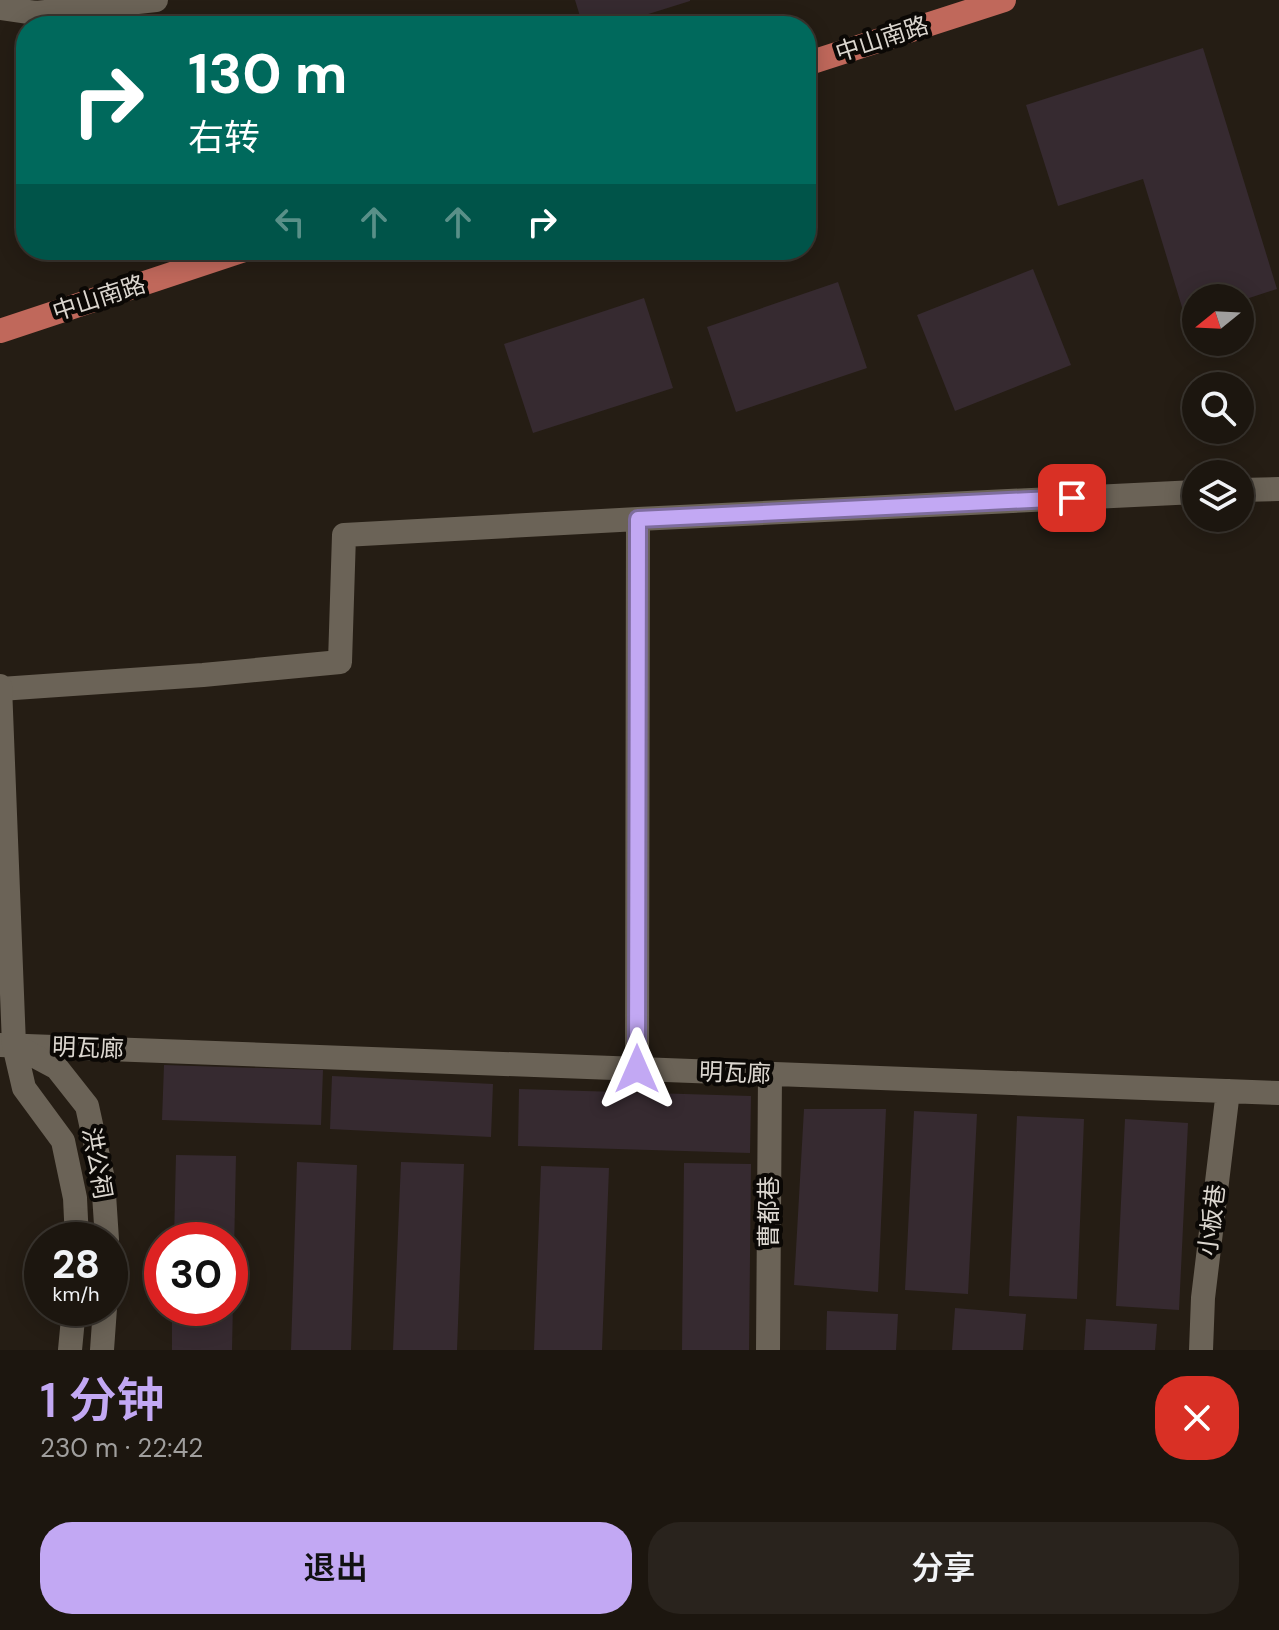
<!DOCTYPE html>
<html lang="zh">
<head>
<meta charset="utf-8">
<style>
	:root { --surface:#1c160f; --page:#29231d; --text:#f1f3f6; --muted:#a09f9e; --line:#3a352f; --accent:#c2a8f3 }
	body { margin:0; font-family:"DM Sans","Noto Sans SC",sans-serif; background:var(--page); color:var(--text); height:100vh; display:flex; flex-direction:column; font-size:30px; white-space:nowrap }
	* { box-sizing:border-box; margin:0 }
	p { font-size:26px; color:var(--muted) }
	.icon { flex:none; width:44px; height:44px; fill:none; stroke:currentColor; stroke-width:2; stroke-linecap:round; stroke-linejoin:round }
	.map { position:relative; height:1350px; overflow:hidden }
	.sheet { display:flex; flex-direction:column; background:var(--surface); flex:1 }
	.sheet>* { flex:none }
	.hud { position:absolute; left:16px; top:16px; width:800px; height:244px; border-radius:32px; box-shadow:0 4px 20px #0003,0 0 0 2px var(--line); background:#00695c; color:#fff; overflow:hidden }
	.needle { width:52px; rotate:252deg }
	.tools { position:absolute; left:1182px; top:284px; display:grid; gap:16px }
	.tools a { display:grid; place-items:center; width:72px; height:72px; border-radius:50%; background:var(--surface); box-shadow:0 4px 20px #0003,0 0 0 2px var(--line); font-size:40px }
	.speed { position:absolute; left:24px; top:1222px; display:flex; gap:16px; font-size:40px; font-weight:700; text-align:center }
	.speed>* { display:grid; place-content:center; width:104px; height:104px; border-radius:50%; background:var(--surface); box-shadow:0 4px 20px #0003,0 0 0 2px var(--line); line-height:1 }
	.speed small { font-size:20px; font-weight:400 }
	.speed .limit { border:12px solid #d22; background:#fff; color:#111 }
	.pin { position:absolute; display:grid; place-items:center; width:68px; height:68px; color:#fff; margin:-34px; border-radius:16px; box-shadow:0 4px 12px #0006 }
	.me { position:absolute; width:88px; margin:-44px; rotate:0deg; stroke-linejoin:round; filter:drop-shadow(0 0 6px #0008) }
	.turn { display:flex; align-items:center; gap:28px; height:168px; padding:0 40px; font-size:36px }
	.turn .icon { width:104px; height:104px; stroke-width:2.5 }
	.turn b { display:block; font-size:56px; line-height:68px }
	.lanes { display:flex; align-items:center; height:76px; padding:0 40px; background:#0003; justify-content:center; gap:40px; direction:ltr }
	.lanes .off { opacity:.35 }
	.round { display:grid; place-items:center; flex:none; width:84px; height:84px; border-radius:32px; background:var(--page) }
	.summary { display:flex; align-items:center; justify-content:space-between; height:136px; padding:0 40px }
	h1 { font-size:48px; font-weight:600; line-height:60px; color:var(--accent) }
	.primary-button { display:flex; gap:16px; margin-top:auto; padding:16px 40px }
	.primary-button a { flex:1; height:92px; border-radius:32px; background:var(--accent); color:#111; font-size:32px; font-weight:600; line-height:92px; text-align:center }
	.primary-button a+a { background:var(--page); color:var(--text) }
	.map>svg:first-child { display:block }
</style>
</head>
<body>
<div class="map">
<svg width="1279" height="1350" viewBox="0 0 1279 1350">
	<rect width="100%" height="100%" fill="#251d14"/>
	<path fill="#362a30" d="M575,0H690V1L610,26H583Z
		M1203,48L1277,289L1240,301V298H1196V314L1185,317L1143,179L1058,206L1026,105Z
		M1033,269L1071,365L955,411L917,315Z
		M838,282L867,368L736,412L707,327Z
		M644,298L673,388L533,433L504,344Z
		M164,1065L323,1070L321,1125L162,1120Z
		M332,1076L493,1084L491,1137L330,1129Z
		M519,1089L751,1096L750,1153L518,1146Z
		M804,1109H886L878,1292L794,1285Z
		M914,1111L977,1114L968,1294L905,1290Z
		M1017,1116L1084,1119L1077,1299L1009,1296Z
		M1125,1119L1188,1123L1179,1310L1116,1306Z
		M176,1155L236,1156L232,1350H172V1308H230V1240H174Z
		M297,1162L357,1165L351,1350H291Z
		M401,1162L464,1164L457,1350H393Z
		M684,1163L751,1164L749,1350H682Z
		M541,1166L609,1168L602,1350H534Z
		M955,1308L1026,1314L1023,1350H952Z
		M827,1311L898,1314L896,1350H826Z
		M1086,1319L1157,1324L1155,1350H1084Z"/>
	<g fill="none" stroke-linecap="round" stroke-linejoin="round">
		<path stroke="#6b6357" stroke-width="24" d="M0,8L36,13L156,0
			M1240,490L1279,489
			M0,689L203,675L340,662L344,535L638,519L1196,492
			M0,1045L1279,1093
			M637,1069L638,519
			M768,1350L770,1074
			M1201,1350L1203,1298L1228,1091"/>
		<path stroke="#6b6357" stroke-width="24" d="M0,686L14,1045L24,1088L63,1141L75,1198L77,1240
			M14,1045L57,1068L87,1106L103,1179L107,1240
			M70,1350L74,1308
			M102,1350L105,1308"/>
		<path stroke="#c0685b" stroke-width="24" d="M806,64L1004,0
			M0,331L244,250"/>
	</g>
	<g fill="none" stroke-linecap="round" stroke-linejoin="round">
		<defs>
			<path id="route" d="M637,1069L638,519L1072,498"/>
		</defs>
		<use href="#route" stroke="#7e6d9e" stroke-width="20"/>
		<use href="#route" stroke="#c2a8f3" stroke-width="14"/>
	</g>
	<g text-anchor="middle" stroke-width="8" stroke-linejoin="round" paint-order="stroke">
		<g font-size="24" fill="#dbd6cf" stroke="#0b0805">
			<text transform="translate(882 39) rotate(-18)" y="8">中山南路</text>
			<text transform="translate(99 298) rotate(-18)" y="8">中山南路</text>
			<text transform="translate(88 1048) rotate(2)" y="8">明瓦廊</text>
			<text transform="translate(735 1073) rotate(2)" y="8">明瓦廊</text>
			<text transform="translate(97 1163) rotate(80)" y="8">洪公祠</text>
			<text transform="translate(769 1212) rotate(-90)" y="8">曹都巷</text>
			<text transform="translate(1212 1220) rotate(-83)" y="8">小板巷</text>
		</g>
	</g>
</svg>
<div class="tools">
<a><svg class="needle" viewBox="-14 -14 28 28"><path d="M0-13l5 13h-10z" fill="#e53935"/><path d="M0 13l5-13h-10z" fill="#a09f9e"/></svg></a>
<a><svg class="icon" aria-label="search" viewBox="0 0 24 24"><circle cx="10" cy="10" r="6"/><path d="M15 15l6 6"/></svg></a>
<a><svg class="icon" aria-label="layers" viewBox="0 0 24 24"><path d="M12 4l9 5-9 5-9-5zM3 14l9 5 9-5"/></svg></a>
</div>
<div class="speed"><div>28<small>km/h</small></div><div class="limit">30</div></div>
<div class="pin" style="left:1072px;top:498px;background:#d93025"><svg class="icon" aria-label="arrive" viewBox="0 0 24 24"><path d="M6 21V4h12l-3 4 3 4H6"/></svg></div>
<svg class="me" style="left:637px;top:1069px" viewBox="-20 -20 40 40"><path d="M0-17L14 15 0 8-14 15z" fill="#c2a8f3" stroke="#fff" stroke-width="4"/></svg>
<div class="hud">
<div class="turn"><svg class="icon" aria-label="right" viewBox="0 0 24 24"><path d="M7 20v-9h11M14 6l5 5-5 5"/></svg><div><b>130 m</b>右转</div></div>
<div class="lanes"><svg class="icon off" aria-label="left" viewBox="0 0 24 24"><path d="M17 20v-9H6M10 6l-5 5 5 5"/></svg><svg class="icon off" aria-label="ahead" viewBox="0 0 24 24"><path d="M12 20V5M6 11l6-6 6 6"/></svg><svg class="icon off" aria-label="ahead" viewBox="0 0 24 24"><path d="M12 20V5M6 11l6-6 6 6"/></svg><svg class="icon" aria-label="right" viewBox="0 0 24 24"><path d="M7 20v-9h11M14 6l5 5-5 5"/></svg></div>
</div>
</div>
<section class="sheet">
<div class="summary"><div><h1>1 分钟</h1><p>230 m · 22:42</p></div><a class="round" style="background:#d93025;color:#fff"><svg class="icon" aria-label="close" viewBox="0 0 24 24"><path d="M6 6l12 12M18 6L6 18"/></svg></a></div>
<div class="primary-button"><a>退出</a><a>分享</a></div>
</section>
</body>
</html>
